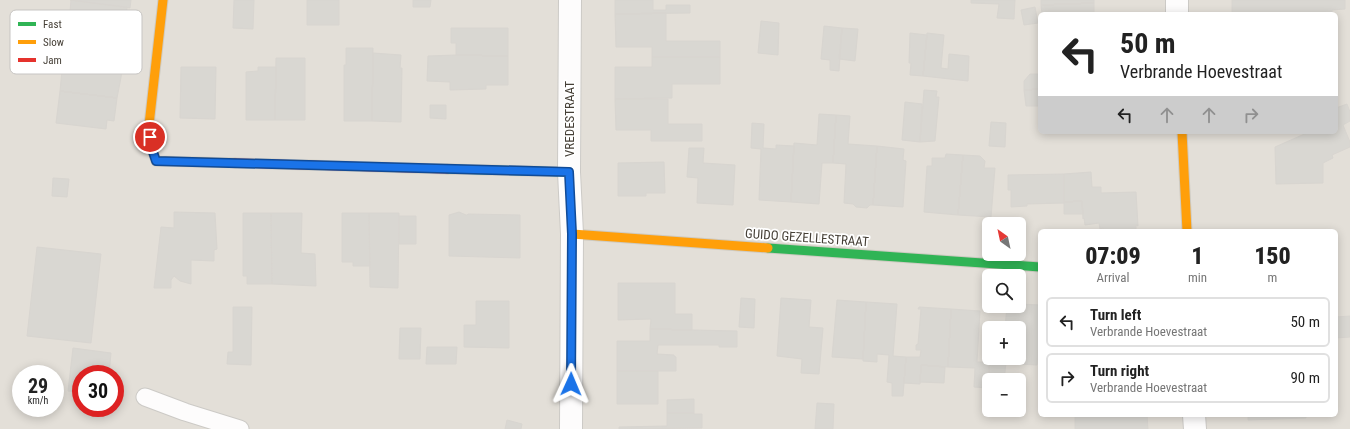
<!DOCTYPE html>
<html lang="en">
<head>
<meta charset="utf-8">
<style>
	:root { --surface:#fff; --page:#f6f6f6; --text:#222; --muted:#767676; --line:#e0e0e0 }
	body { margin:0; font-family:"Roboto Condensed",sans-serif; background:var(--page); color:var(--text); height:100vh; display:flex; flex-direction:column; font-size:15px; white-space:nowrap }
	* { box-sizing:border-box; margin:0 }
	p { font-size:13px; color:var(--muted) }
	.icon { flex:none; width:22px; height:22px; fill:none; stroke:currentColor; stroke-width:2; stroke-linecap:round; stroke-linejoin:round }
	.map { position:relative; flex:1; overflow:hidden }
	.sheet { position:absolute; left:1038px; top:229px; width:300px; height:188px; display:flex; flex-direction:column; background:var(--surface); border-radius:6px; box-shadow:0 2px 10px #0003 }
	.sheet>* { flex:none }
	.banner { position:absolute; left:1038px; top:12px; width:300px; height:122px; border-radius:6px; box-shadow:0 2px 10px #0003; background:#fff; color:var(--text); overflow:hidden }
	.needle { width:26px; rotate:327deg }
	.buttons { position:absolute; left:982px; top:217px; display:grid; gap:8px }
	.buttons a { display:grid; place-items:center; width:44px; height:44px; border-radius:6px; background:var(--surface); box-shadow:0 2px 10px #0003; font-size:20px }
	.speed { position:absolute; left:12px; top:365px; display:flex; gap:8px; font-size:20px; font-weight:700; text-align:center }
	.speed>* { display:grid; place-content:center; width:52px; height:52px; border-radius:50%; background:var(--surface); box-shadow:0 2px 10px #0003; line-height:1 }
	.speed small { font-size:10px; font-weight:400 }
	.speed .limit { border:6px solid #d22; background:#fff; color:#111 }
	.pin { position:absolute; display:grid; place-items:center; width:34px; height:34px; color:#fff; margin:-17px; border:2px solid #fff; border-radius:50%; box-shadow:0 1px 4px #0007 }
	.me { position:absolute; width:44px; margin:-22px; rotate:1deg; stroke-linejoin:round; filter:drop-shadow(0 0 3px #0008) }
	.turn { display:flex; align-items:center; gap:14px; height:84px; padding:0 16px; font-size:18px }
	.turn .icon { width:52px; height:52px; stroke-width:2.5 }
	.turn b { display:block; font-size:28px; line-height:34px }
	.lanes { display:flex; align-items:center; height:38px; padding:0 16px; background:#0003; justify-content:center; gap:20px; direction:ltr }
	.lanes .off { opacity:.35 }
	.eta { display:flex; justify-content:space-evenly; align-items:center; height:68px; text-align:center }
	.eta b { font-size:24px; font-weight:800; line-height:28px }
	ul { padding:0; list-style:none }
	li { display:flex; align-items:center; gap:12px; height:50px; margin:0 8px 6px; padding:0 8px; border:2px solid var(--line); border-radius:6px }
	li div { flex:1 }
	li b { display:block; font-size:15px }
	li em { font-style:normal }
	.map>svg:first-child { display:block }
</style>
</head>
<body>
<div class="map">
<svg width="1350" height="429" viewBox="0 0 1350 429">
	<rect width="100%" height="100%" fill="#efeeea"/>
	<path fill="#e3dfd8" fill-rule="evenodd" d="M0,0H1350V429H0ZM1040,14H1336V132H1040ZM989,224H1019V254H989ZM1040,231H1336V415H1040ZM989,276H1019V306H989ZM989,328H1019V358H989ZM21,374H55V408H21ZM81,374H115V408H81ZM989,380H1019V410H989Z"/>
	<path fill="#d9d7d2" stroke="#d8d5d0" d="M70,0H131L130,8Z
		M71,0L127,7L124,40L103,38L102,51L67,47Z
		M234,0H254L253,29L233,28Z
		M307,0H339V25H307Z
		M413,0H431L430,7H413Z
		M615,0H653V10H666V5H690V13L615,14Z
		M971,0H1015L1014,19L997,18L999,4L971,3Z
		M1041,0H1094V3L1041,5Z
		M1232,0H1345V9L1332,10V14H1232Z
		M1094,3V14H1042L1041,5Z
		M1035,7L1038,23L1024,25L1021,10Z
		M666,13V41H720V57H652V47H616L615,14Z
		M761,21L779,23L778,55L758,53Z
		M824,26L842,28L839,71L830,70V60L821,59Z
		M451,28H508V56L456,55V43H451Z
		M842,28L858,29L855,61L839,59Z
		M910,33L927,35L923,76L910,75L911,63H909Z
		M927,33L944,35L941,68L948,69L949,54L969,56L968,81L923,76Z
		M67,47L102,51L100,65L123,67L117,98L60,91L63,60H66Z
		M346,48H373L372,121H344V65H346Z
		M373,53L401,55L400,68H402L401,122L372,121Z
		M456,55L508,56V85H486V89L450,90V82L427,81L428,56Z
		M652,57H720V84H672V98L615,99V67H652Z
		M276,58H305V120H275Z
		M181,67H216L215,119L180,118Z
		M258,67H276L275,120H246V72L258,71Z
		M1030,74H1040V89L1024,90V81Z
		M1040,89V106H1026L1024,90Z
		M924,90L937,91L936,97H939L935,141L920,142Z
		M60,91L117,98L114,121L107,120L106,129L56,123Z
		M615,99H668V124H702V141H651V130H616Z
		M905,102L922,104L920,142L902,140Z
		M1347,104L1350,112V121L1343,125L1350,142V147L1332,155L1333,158L1323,163V183L1276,184L1275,147L1309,132H1336V108Z
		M430,105H446V119L430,118Z
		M819,114L836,115L833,163H822L819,204L791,202L794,143L817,145Z
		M836,115L850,116L848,144L877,146L873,205H870L867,208L856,207L853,204L844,203L846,164L833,163Z
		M991,122L1006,123L1005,147L989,146Z
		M752,123L764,124L763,148L776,149V145L794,146L791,202L759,200L761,149L751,148Z
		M877,146L904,149L903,160L906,161L903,207L873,205Z
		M689,148H704L703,163L735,165L733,205L697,203L698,178L687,177Z
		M946,154L963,155L958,215L924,212L927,166H932V158H945Z
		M963,155L980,156L985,161L984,168H995L991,217L958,215Z
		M664,162L665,193H646V196H618V163Z
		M1091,172L1092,187H1101V193L1136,192L1138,226L1136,225V231H1103V228L1100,229L1099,223L1085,225L1084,218L1083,219L1082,201L1064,202V174Z
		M1064,174V203L1027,204V206L1011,207V190H1008V175Z
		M53,178L69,179L67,197L52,196Z
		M1082,201L1083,214H1064V202Z
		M174,212L215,213L217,249L214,250V261L191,260V284L180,281L174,276L171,280V288H154L161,227L174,228Z
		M459,212L466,215H467L468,214L520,215V258L449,256V215Z
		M243,213H271L272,284H247V276H243Z
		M271,213H302L301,253L315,254L316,286L272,284Z
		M342,213H369L370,266H353V262H342Z
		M369,213H399L398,288L370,287Z
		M399,216H416V244H399Z
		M37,247L101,254L91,343L27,336Z
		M618,283H675V314H692V330L650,329L651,319L618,320Z
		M741,298L755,299L754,328L739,327Z
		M781,298L811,300L809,327L823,328L819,374L801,373L802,359L777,356Z
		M837,300L866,302L863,359L832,357Z
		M476,301H509V348L464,347V325H476Z
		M866,302L897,304L893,356L906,357L903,396H892V383L887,382L889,355L877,354V362L863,361Z
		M1019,304L1040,305V350H1038L1037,365L1019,364L1020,346L1019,328H1005L1007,306H1019Z
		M233,307H252L251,365L227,364L228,352H233Z
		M919,307L951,309L948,367L921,365L920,384L904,383L906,357H920L921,350H916V345L918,344L921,309H918Z
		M951,309L980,311L977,362H990L987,388L974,387L975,368L948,367Z
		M1350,316V337L1336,338V317Z
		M400,328H421L420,359H399Z
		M650,329L737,331V347H719V345H658L657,354L674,355V356L676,357V371H617V341H650Z
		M1019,346H1020L1019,364L990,362V358H1019Z
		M427,347H457L456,364H426Z
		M73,348L111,353L109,374H81V392L68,391Z
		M990,362L1006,363L1004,380H989V397H988L987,388Z
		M921,365L945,367L944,383L920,382Z
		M617,371H658V404H617Z
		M694,399V413H667V400Z
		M817,403L834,404L833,429H815Z
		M667,413H694V414H702V428L619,429V427L667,426Z
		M1075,415H1147L1148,429H1075Z
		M1248,415H1306V418L1248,420Z
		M507,420L522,424L521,429H505Z"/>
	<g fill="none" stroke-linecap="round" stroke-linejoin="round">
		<defs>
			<path id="lane" d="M145,397L185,412L240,429"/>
			<path id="street" d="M570,0L569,172L572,234L571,429
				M1177,0V14
				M1194,415L1195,429"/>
			<path id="fast" d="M447,169L569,172
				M768,248L1040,267"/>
			<path id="slow" d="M163,0L149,125L152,149L156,161L235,163
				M1182,132L1187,231
				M572,234L768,248"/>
			<path id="jam" d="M235,163L447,169"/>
		</defs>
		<use href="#lane" stroke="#cccac6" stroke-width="19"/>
		<use href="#street" stroke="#cccac6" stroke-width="24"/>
		<use href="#fast" stroke="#cecac1" stroke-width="11"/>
		<use href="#slow" stroke="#cecac1" stroke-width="11"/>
		<use href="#jam" stroke="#cecac1" stroke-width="11"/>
		<use href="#lane" stroke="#fdfcfc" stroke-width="17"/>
		<use href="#street" stroke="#fdfcfc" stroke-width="22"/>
		<use href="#fast" stroke="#30b455" stroke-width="9"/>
		<use href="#slow" stroke="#ff9f0a" stroke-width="9"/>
		<use href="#jam" stroke="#e5322d" stroke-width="9"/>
	</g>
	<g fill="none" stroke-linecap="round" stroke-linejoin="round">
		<defs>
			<path id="route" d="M150,137L152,149L156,161L569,172L572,234L571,384"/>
		</defs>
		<use href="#route" stroke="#114b97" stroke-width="10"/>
		<use href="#route" stroke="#1a73e8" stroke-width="7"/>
	</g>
	<g text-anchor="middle" stroke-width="3.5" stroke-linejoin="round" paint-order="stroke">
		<g font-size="13" fill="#453f36" stroke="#fff">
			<text transform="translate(569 119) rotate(-90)" y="5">VREDESTRAAT</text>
			<text transform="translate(807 237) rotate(4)" y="5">GUIDO GEZELLESTRAAT</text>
		</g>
	</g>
	<rect x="10" y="10" width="132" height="64" rx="6" fill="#fff" stroke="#c7c5c3" stroke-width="1"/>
	<rect x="18" y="22" width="18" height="4" fill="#30b455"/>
	<rect x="18" y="40" width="18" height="4" fill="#ff9f0a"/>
	<rect x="18" y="58" width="18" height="4" fill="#e5322d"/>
	<g font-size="11" fill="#453f36">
		<text x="43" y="28">Fast</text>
		<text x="43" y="46">Slow</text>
		<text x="43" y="64">Jam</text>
	</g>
</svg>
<div class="buttons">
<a><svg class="needle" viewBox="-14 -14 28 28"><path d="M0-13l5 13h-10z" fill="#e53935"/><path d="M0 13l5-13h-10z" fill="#767676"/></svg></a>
<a><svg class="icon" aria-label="search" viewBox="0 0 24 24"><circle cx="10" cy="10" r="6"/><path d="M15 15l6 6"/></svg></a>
<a>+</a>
<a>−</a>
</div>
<div class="speed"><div>29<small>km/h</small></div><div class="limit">30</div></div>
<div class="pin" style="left:150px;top:137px;background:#d93025"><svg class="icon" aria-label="arrive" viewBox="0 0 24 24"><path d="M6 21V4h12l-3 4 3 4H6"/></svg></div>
<svg class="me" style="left:571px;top:384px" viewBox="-20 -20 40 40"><path d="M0-17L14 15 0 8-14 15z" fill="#1a73e8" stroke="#fff" stroke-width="4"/></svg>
<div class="banner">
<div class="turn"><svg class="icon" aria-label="left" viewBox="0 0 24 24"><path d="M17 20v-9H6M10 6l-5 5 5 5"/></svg><div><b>50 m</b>Verbrande Hoevestraat</div></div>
<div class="lanes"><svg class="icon" aria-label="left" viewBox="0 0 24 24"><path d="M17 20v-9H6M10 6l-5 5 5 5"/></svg><svg class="icon off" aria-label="ahead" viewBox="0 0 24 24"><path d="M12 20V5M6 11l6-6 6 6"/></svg><svg class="icon off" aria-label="ahead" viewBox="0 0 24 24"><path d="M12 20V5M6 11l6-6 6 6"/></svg><svg class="icon off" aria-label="right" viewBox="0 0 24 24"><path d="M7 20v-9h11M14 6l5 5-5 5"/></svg></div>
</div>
<section class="sheet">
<div class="eta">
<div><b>07:09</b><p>Arrival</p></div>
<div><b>1</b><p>min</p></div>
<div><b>150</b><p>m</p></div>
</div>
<ul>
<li><svg class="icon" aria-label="left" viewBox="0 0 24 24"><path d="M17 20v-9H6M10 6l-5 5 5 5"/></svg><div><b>Turn left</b><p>Verbrande Hoevestraat</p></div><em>50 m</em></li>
<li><svg class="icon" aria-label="right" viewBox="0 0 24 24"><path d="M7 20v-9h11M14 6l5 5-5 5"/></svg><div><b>Turn right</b><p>Verbrande Hoevestraat</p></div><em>90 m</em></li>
</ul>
</section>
</div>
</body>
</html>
